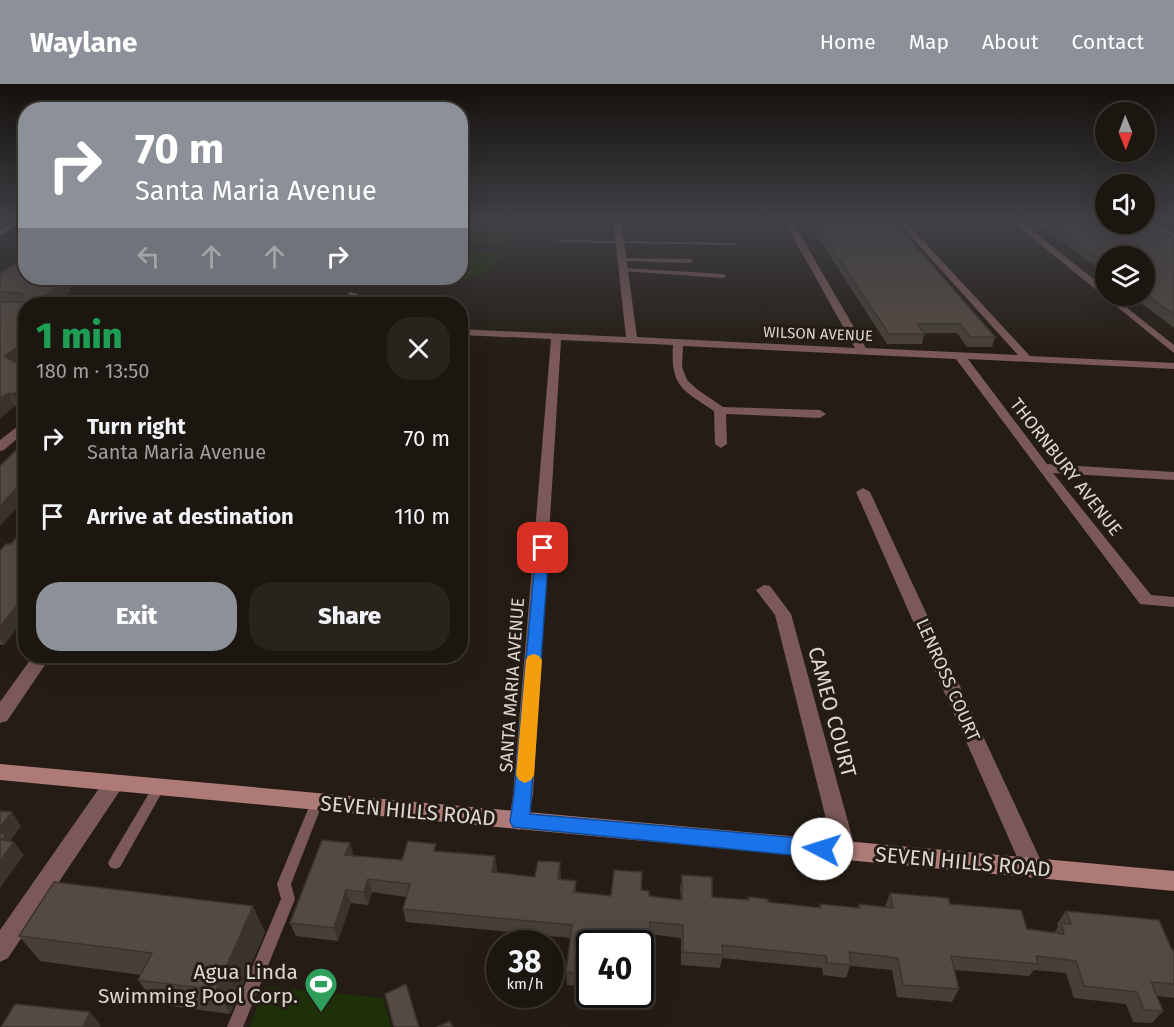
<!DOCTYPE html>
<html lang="en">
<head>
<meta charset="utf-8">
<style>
	:root { --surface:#1c1610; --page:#29231e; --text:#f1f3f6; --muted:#a09f9f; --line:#3a3530; --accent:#8c9099 }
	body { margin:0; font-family:"Fira Sans",sans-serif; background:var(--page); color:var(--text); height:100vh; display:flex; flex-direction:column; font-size:22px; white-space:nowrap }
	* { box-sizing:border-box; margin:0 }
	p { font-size:20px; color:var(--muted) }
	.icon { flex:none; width:33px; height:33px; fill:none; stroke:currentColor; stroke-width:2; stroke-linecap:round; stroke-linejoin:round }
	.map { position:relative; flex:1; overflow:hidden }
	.side { position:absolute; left:18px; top:213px; width:450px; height:366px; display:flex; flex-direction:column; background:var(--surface); border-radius:24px; box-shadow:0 6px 24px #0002,0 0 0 2px var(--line) }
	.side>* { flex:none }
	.banner { position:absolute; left:18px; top:18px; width:450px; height:183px; border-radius:24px; box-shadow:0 6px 24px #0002,0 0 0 2px var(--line); background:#8c9099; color:#fff; overflow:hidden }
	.needle { width:39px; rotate:179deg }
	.fabs { position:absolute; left:1095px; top:18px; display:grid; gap:12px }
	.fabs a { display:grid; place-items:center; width:60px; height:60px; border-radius:50%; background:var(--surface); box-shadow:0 6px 24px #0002,0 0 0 2px var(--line); font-size:30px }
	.speed { position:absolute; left:486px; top:846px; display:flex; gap:12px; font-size:30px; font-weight:700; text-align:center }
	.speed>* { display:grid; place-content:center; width:78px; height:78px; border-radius:50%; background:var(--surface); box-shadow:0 6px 24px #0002,0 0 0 2px var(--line); line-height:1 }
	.speed small { font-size:15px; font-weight:400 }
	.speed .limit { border:3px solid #111; border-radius:9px; background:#fff; color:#111 }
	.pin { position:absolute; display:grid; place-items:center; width:51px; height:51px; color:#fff; margin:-26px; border-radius:12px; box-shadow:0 3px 9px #0006 }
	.me { position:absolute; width:66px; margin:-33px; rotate:275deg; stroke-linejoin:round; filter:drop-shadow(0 0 4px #0008) }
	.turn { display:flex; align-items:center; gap:21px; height:126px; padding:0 18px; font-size:27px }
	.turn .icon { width:78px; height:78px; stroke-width:2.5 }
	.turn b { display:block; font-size:42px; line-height:51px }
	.lanes { display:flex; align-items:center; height:57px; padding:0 18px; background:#0003; justify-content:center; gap:30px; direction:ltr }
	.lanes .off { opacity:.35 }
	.round { display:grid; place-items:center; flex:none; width:63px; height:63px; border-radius:24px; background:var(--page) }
	.headline { display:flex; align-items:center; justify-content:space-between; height:102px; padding:0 18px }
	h1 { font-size:36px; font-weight:800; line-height:45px; color:#1e9e55 }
	.cta { display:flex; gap:12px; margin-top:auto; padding:12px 18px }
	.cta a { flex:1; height:69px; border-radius:24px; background:var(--accent); color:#fff; font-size:24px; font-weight:800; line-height:69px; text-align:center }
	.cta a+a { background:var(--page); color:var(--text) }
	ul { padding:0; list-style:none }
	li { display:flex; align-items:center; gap:18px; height:78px; padding:0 18px }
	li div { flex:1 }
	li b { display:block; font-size:22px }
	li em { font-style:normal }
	header { display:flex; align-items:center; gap:36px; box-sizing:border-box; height:84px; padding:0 30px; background:var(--accent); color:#fff }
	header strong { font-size:28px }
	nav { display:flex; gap:33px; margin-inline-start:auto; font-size:21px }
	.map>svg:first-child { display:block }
</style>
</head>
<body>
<header>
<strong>Waylane</strong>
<nav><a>Home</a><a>Map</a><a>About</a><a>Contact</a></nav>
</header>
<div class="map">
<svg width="1174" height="943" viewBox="0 0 1174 943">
	<rect width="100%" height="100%" fill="#251d15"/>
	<path fill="#1d3007" d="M461,135H509L516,144L506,160L461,158Z
		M461,167H506C484,206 427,200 389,198L392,194H460Z
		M265,903L383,914L391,943H250Z"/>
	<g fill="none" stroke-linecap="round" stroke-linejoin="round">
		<path fill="#7a5958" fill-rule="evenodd" d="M638,135L715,137L717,138L715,139L640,136Z
			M11,140H26V142H11Z
			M558,156L736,159L738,160L736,161L560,158L558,157Z
			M620,174L690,175L693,177L690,179L622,177L619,175Z
			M624,184L723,190L726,192L723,194L622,187L621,186Z
			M159,698L163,699L165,703L120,783L115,785L110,783L108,779L110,775L155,699Z
			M317,713L321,714L323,718L291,800L295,815L243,943H227L281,815L277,800L311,718L313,714Z"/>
		<path fill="#7a5958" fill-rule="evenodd" d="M613,135H621L637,253L855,264L783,135H791L866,264L1018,271L895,135H903L1030,272L1174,279V285L968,275L1047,380L1174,388V396L1053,389L1151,511L1174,513V523L1140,520L956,275L683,262L682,283L687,296L698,306L723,323L820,326L826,330L820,334L726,330L727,360L721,364L715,360L714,327C683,306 670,303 673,261L561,256L533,711L526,743L519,746L512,743L509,737L513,711L551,255L460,251V245L626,253Z
			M1009,135H1018L1106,205V212H1112L1174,261V269Z
			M1144,135H1150L1174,149V154L1144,138Z
			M350,208L358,210L350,220H341Z
			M26,336V347L4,366L0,367V356Z
			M863,404L870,408L1041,777L1044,784L1041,791L1033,794L1025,791L856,408Z
			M764,501L770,502L791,530L856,767L853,774L845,777L837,774L834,767L775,531L756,506Z
			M33,572H51L7,637L0,639V618Z
			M114,691L121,693L124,699L121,705L8,874L0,878V846L107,693Z"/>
		<path fill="#ae7a78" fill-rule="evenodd" d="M18,135H26V137L0,151V146Z
			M0,680L1174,787V807L0,696Z"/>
	</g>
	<path fill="#484038" d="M806,135H892L995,253L992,263H967L957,249H924L922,260H887Z
		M1034,135H1106L1174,154V244L1132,212H1144V172H1106V191Z
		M0,190L65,195H64H66L70,207L55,220H26L18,280L26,284V321L18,324L15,322L0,334Z
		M26,443V532L4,561H0V467L11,460Z
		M438,767L497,785L496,789L535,793L560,778V795L576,797V808L611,812L641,806L649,812L681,816L680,804L682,791L712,813L748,816V813L768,818L819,824L820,820L858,824L859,820L885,823L890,809L950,820L1027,845L1054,849L1058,843L1057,840L1066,827L1174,866V914L1157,912L1163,927L1152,939L1133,938L1126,920L1074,914L1066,889L1034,886L1029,892L954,886L959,905L952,918L897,913L892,886L850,882L846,894L823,891L822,884L722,874L720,884L681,881V854L649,850L648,874L640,873V860H590V903L567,901L566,888L571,854L406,838L403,825L406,813L372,808L368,821L351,819L338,857L296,852L290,839L354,772L402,776Z
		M265,848L230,930L155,920L138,896L141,891L40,877L19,852Z"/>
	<path fill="#3b342e" d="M66,195L70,207L55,220H35Z
		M26,258V275L10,286L4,272Z
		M26,305V321L18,324L12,310Z
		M9,309L15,322L0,334V315Z
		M26,394V414L0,442V422Z
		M26,510V532L4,561L0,554V543Z
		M12,728L21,742L11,756L13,759L14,758L24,771L0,804V743Z
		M350,759L354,772L345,771Z
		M495,772L497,785L494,801L492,788Z
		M560,778L561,792L559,808L558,795Z
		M368,795L372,808L368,821L364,808Z
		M346,806L351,819L338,857L334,844Z
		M253,822L265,848L230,930L216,906Z
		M90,928L101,941L99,943H83Z"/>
	<path fill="#544a41" stroke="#3b342e" stroke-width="1.5" d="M812,135H892L995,253H970L960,240H917L925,250H889Z
		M1047,135H1106V140H1144V138L1174,154V231L1144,209V172H1106V179Z
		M26,172V194H47L66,195L35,220H26V258L4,272L26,284V305L12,310L9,309L0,315V218H22L23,211L21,209L0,208V190Z
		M26,356V394L0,422V382Z
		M26,443V510L0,543V467L6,460H11Z
		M0,727L12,728L0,743Z
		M0,749L6,750L1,756L14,758L0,777Z
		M322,756L350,759L345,771L402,776L408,757L436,760L434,767L495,772L492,788L535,793L538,777L560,778L558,795L576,797L574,808L611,812L614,786L642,788L641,806L649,807V812L682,816V791L712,793V813L749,816L748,813L768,815V818L821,824L820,820L860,824L859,820L893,824L890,809L948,814L950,820L1021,826L1027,845L1064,850L1061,839L1071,840L1066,827L1159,836L1172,866H1174V900L1151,898L1163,927L1144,926L1137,908L1084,902L1076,877L1036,872L1038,880L951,872L959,905L903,901L898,874L849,868L851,881L827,879L826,872L722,861L723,871L683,868V841L650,838L649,861L596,855L595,860H590V891L566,888L572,841L403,825L410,800L368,795L364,808L346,806L334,844L290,839Z
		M54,798L253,822L216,906L138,896L152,869L19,852Z
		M406,900L419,943H394L385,910Z
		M15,920L90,928L83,943H1Z
		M450,937L453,943H437Z"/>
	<linearGradient id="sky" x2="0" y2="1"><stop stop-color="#14100c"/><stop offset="0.51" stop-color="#404046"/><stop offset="1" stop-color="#404046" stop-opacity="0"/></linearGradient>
	<rect width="1174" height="267" fill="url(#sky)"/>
	<path fill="#1a73e8" stroke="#114b97" stroke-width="1.5" d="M543,459L549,464L530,730L822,756L829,759L831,765L829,771L822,774L513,743L510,737L514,711L536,464Z"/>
	<path fill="#f59e0b" d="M534,570L539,572L542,576L534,691L531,696L525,699L519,696L516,691L526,576L528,572Z"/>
	<defs>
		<symbol id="stadium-pin" viewBox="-11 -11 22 30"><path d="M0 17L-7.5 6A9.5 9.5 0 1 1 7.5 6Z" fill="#2e9e5b" stroke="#251d15"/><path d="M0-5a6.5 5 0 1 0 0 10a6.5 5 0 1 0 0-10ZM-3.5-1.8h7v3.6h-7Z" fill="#fff"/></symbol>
	</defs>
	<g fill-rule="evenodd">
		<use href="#stadium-pin" x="302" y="881" width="38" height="52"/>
	</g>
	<g text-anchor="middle" stroke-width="6" stroke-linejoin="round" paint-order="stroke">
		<g font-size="15" fill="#dcd7d1" stroke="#251d15">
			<text transform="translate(818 250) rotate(2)" y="5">WILSON AVENUE</text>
		</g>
		<g font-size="18" fill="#dcd7d1" stroke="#251d15">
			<text transform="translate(1066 383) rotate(52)" y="6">THORNBURY AVENUE</text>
			<text transform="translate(948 596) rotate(66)" y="6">LENROSS COURT</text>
			<text transform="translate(512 601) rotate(-86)" y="6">SANTA MARIA AVENUE</text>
		</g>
		<g font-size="21" fill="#dcd7d1" stroke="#251d15">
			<text transform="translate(832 628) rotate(75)" y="7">CAMEO COURT</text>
			<text transform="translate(408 727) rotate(5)" y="7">SEVEN HILLS ROAD</text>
			<text transform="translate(963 778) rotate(5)" y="7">SEVEN HILLS ROAD</text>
		</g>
		<g font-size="21" fill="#dcd7d1" stroke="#251d15" text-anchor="end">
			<text x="298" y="895">Agua Linda<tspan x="298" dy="24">Swimming Pool Corp.</tspan></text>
		</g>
	</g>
</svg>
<div class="fabs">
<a><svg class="needle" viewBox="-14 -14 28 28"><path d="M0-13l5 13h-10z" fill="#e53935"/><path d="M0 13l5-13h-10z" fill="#a09f9f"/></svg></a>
<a><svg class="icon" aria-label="sound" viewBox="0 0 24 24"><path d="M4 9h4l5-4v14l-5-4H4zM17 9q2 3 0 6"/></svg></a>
<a><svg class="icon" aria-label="layers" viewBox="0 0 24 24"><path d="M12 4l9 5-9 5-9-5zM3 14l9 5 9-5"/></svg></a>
</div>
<div class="speed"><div>38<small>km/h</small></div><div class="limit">40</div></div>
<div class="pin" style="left:543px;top:464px;background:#d93025"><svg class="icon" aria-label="arrive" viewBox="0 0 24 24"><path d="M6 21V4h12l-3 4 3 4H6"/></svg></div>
<svg class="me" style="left:822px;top:765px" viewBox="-20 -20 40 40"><circle r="19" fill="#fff"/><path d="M0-13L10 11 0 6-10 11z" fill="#1a73e8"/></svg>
<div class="banner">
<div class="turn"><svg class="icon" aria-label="right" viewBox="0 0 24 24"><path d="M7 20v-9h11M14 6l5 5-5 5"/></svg><div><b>70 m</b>Santa Maria Avenue</div></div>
<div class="lanes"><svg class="icon off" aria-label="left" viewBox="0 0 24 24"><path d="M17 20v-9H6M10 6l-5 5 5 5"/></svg><svg class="icon off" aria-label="ahead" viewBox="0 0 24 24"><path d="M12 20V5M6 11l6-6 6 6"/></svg><svg class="icon off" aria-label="ahead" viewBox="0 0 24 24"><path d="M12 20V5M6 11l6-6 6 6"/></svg><svg class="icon" aria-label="right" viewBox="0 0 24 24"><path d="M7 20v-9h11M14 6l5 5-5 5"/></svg></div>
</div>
<section class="side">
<div class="headline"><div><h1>1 min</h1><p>180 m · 13:50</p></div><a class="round"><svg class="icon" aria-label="close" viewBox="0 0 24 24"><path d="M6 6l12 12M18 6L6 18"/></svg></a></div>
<ul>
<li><svg class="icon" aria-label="right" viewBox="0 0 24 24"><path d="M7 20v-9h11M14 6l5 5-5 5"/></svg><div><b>Turn right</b><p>Santa Maria Avenue</p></div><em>70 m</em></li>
<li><svg class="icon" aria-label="arrive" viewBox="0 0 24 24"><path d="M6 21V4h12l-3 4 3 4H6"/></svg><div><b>Arrive at destination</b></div><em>110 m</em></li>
</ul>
<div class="cta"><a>Exit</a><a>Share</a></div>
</section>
</div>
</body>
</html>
